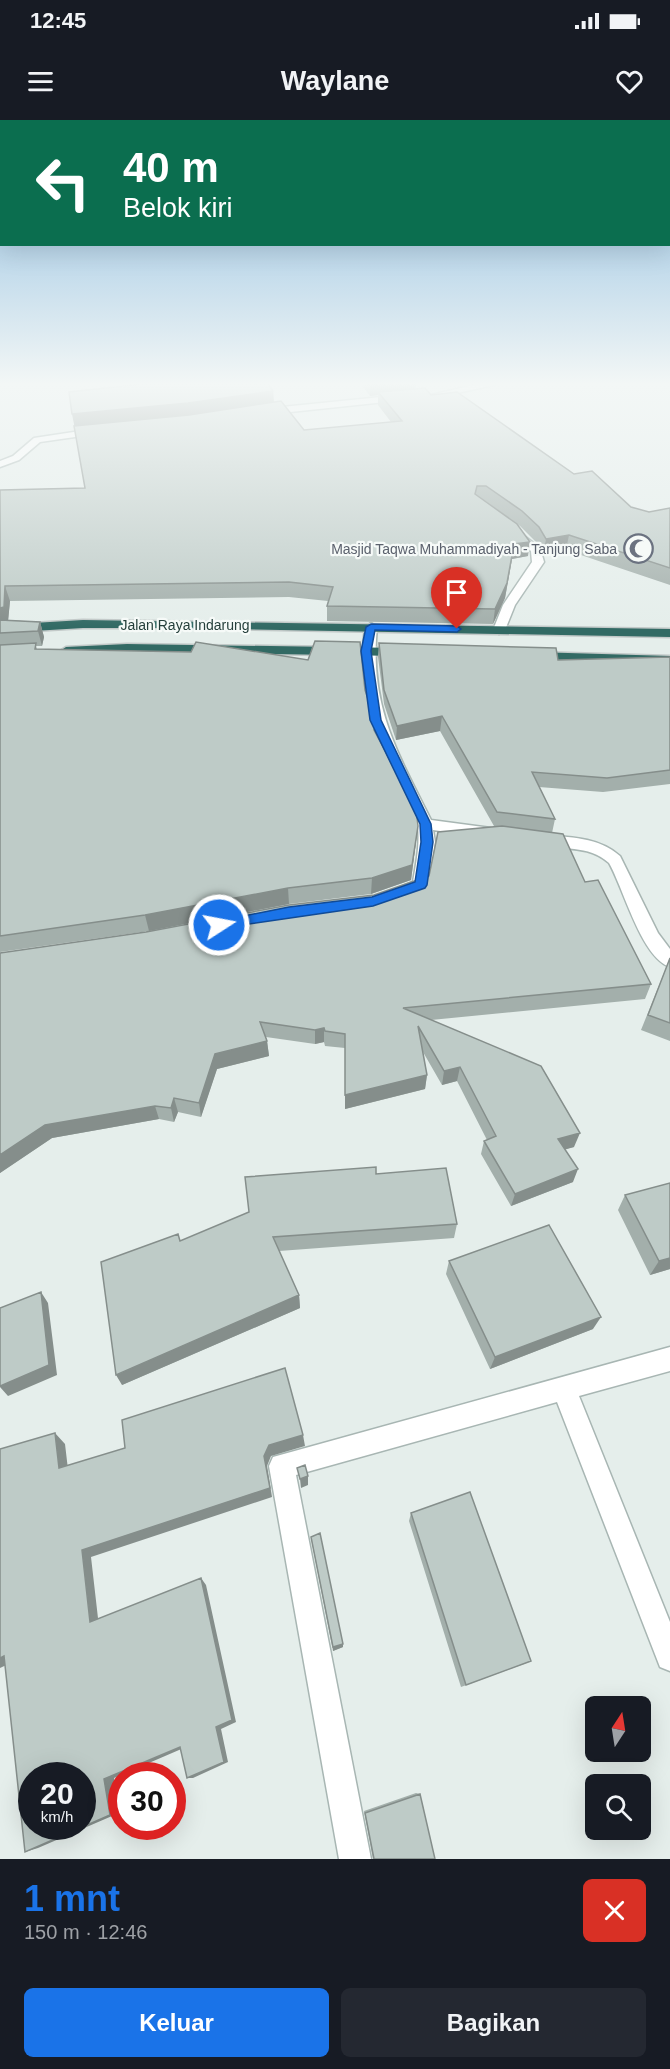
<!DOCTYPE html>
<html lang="id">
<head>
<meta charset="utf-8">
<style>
	:root { --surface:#171b24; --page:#242831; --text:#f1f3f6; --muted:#9ea1a6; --accent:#1a73e8 }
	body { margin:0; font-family:Arial,sans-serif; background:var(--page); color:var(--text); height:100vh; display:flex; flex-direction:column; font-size:22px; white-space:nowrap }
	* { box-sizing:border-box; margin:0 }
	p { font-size:20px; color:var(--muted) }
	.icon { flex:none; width:33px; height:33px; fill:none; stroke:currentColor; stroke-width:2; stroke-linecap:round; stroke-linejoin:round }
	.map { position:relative; height:1739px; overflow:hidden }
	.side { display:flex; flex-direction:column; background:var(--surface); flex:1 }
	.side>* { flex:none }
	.top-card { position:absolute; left:0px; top:0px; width:670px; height:126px; box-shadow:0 6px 24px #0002; background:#0b6e4f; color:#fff; overflow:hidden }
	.needle { width:39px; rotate:12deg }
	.tools { position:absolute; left:585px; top:1576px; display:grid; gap:12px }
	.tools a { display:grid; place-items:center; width:66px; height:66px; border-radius:9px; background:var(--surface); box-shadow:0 6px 24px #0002; font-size:30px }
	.speed { position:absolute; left:18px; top:1642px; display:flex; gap:12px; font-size:30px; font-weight:700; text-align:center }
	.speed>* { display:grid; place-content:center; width:78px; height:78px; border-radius:50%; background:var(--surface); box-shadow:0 6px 24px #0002; line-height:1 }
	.speed small { font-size:15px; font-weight:400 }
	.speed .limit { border:9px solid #d22; background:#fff; color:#111 }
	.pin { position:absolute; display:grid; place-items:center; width:51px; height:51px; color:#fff; margin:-62px -26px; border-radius:50% 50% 50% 0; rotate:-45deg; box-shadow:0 0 6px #0007 }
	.pin .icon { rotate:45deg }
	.me { position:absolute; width:66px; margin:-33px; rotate:79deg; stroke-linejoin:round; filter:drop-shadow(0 0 4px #0008) }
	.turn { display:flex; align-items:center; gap:21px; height:126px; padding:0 24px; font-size:27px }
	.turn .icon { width:78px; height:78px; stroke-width:2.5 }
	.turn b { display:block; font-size:42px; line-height:51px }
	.round { display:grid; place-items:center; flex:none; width:63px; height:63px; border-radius:9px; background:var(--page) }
	.headline { display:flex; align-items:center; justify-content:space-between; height:102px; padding:0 24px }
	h1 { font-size:36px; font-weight:600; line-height:45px; color:var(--accent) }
	.cta { display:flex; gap:12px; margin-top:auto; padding:12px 24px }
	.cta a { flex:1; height:69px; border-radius:9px; background:var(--accent); color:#fff; font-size:24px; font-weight:600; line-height:69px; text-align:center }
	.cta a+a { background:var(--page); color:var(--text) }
	.status { display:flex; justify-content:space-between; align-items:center; height:42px; padding:0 30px; background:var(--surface); direction:ltr }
	.status svg { height:16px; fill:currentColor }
	header { display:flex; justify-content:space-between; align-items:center; height:78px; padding:0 24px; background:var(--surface); font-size:27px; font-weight:600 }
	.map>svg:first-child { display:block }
</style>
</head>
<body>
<div class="status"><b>12:45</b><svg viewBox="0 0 49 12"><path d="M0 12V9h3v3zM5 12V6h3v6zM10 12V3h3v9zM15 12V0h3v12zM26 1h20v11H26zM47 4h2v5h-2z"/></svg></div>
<header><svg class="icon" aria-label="menu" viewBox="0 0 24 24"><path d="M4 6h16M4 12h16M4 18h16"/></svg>Waylane<svg class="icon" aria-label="heart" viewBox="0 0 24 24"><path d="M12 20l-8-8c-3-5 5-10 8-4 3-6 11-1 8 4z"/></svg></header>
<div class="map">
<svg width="670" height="1739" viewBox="0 0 670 1739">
	<rect width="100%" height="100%" fill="#e5eeeb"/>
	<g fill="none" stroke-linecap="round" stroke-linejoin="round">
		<defs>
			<path id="minor" d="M478,264H498L435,278L431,275Z
				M401,275L405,278L404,280L262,295L257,292L262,289Z
				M100,308L105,311L103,313L40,322L19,340L0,347V341L13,336L34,318Z
				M511,406L540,428L544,442L515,485L505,510L499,514L493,510L503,485L532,442L531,431L506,409Z
				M371,503L377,507C369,585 397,632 431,700L491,708L499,713L491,718L433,710L435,722L429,765L427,769L404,778L396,772L398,768L413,762C416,744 420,725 418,707C415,690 402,672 395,657C371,608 358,562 365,507Z
				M542,715C569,717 599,717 620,736L658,813L670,829V847C641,837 624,769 609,743C588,724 562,731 536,724L534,720L536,716Z
				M670,1227V1251L579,1276L670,1502V1551L660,1547L557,1282L296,1355L371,1739H339L269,1346L273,1337Z"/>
			<path id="highway" d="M83,500L670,509V517L167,508H83L0,513V505Z
				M127,524L401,528L407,532L401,536L127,532L66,535L60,531L66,527Z
				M534,532L670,536V544L529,539V533Z"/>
		</defs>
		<use href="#minor" stroke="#a8b6b3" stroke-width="3"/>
		<use href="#highway" stroke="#c2c9c8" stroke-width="3"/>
		<use href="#minor" fill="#fff" fill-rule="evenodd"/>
		<use href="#highway" fill="#326a64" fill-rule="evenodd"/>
	</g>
	<path fill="#a3afab" d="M361,264H416L415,269L431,275L574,354L631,387L649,392L670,388V465L566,430L543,434L536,422L520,406L484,380L528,436L512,439L505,478L493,504L327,501V486L328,481L289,477L10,481L8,500L40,502L44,517L42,526H36L37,529L365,570L378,609V618L418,706L411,760L371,774L289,784L149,811L0,832V370L85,368L69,272L273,271L274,282L304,310L391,302L378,285V275L370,276Z
		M379,523L558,540L670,537V664L603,672L539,667L555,699L552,713L585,762L651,864L645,879L431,900L574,1027L565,1029L573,1062L511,1086L481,1034L484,1021L487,1020L457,961L442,965L423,932L427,955L425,969L345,989V928L325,926L324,922L315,924L266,917L267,921L269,936L217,949L201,997L178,992L174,1002L159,999L52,1018L0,1053V833L146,812L374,775L429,756L494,706L440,611L396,620L384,584L378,537Z
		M670,838V921L641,910Z
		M376,1054L457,1104L454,1118L279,1131L299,1175L300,1188L122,1265L180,1121Z
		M670,1063V1149L650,1155L618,1090L625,1075Z
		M449,1141L593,1209L490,1249L446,1154Z
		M411,1393L531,1541L524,1544L461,1567L409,1401Z
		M311,1417L343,1527L333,1531L312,1423Z
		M416,1673L420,1674L435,1739H373L364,1691Z"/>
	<path fill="#858e8b" d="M370,264H416L415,271L378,272V275L370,276Z
		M273,271L274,285L75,309L72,294Z
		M569,415L566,430L543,434L546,419Z
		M530,422L528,436L512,439L505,478L493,504L495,489L514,424Z
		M5,466L10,481L8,502L0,503V488Z
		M40,502L44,517L42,526L38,511Z
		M442,596L440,611L396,620L397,606Z
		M378,609V624L374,610Z
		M418,706L411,760L371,774L372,758Z
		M288,768L289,784L149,811L145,795Z
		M324,908V922L315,924V910Z
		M267,921L269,936L217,949L201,997L199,983L215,934Z
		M460,947L457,961L442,965L444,951Z
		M427,955L425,969L345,989V975Z
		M174,978L178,992L174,1002L171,988Z
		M155,986L159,999L52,1018L0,1053V1035L45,1005Z
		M580,1013L574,1027L553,1033L558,1019Z
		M578,1049L573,1062L511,1086L515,1074Z
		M670,1138V1149L650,1155L659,1141Z
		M41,1172L48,1183L57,1255L8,1276L0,1267V1266Z
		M299,1175L300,1188L122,1265L116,1255Z
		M601,1197L593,1209L490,1249L495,1237Z
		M55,1313L65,1324L69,1358L59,1348Z
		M303,1315L305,1326L271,1336L267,1346L272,1377L91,1437L99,1507L90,1502L82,1430L264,1336L269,1325Z
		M308,1356V1365L301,1368L300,1359Z
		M201,1458L206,1465L236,1602L221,1609L228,1642L193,1658H187L216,1607Z
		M343,1524V1527L333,1531V1527Z
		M4,1536L17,1540L0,1548V1538Z
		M180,1627H186L114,1658L119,1693L38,1728L25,1732L104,1659Z"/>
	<path fill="#becbc7" stroke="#858e8b" stroke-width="1.5" fill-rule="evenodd" d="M142,264H268L273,271L188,283L72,294L69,272Z
		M425,268L431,275L457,272L574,354L592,351L631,387L649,392L670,388V448L569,415L546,419L539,407L522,391L486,366H477L475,374L517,404L530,422L514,424L507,463L495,489L327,486L333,467L289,462L5,466L4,487L0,488V370L85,368L74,306L189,295L281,281L304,310L402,301L378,272Z
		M0,500L40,502L38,511L0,513Z
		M315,521L360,522L365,570L378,609L374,610L416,689L418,706L412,745L372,758L288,768L145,795L0,816V525L36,523L35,529L191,532L196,522L308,540Z
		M379,523L556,528L558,540L670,537V650L607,658L532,652L555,699L497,692L442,596L397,606L384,570Z
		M502,706L563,714L585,762L598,760L651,864L403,888L541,946L580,1013L558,1019L578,1049L515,1074L484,1021L496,1016L460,947L444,951L418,906L427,955L345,975V914L325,911L324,908L315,910L260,902L267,921L215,934L199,983L174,978L171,988L155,986L45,1005L0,1035V833L146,812L289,785L374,775L429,756L438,712Z
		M670,838V903L648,895Z
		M376,1047V1054L446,1048L457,1104L273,1117L299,1175L116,1255L101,1142L178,1114L180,1121L249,1092L245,1057Z
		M670,1063V1138L659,1141L625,1075Z
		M549,1105L601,1197L495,1237L449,1141Z
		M41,1172L49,1245L0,1266V1188Z
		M285,1248L303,1315L269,1325L264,1336L270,1368L82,1430L90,1502L201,1458L232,1600L216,1607L224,1642L187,1658L180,1627L104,1659L110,1695L25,1732L4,1536L0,1538V1329L55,1313L59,1348L125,1328L122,1300ZM32,1656H82V1707H32Z
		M305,1345L308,1356L300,1359L297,1348Z
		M470,1372L531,1541L466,1565L411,1393Z
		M320,1413L343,1524L333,1527L311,1417Z
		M420,1674L435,1739H374L365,1693Z"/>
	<linearGradient id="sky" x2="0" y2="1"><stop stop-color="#85b8de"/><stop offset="0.52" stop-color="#f3f7f6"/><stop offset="1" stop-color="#f3f7f6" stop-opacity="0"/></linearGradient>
	<rect width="670" height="508" fill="url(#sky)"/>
	<path fill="#1a73e8" stroke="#114b97" stroke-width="1.5" d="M371,504L457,506L461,509L457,512L375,510L371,531L381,600L431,704L433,722L427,765L425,768L373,786L214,809V802L289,787L372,777L415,762L421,722L420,704L370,600L361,531L366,507Z"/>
	<defs>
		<symbol id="mosque-ring" viewBox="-11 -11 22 22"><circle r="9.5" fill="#f6faf8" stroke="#6b7280" stroke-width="1.5"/><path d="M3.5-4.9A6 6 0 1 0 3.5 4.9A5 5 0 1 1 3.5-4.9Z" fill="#6b7280"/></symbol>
	</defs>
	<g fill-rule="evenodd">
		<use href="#mosque-ring" x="622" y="412" width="33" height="33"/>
	</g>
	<g text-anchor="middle" stroke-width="4.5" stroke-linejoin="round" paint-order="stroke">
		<g font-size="14" fill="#5b616d" stroke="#f6faf8" text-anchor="end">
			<text x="617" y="434">Masjid Taqwa Muhammadiyah - Tanjung Saba</text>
		</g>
		<g font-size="14" fill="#253f3b" stroke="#f6faf8">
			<text x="185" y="510">Jalan Raya Indarung</text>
		</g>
	</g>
</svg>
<div class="tools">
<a><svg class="needle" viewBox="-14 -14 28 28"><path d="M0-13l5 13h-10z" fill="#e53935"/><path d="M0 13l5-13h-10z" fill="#9ea1a6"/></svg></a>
<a><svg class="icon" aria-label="search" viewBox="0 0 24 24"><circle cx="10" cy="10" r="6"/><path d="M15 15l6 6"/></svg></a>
</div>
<div class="speed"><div>20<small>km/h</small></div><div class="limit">30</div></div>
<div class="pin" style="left:457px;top:509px;background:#d93025"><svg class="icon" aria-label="arrive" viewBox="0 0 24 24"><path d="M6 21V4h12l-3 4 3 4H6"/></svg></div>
<svg class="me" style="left:219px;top:805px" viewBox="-20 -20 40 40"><circle r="17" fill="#1a73e8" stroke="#fff" stroke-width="3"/><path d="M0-11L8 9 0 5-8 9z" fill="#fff"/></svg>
<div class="top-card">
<div class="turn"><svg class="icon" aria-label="left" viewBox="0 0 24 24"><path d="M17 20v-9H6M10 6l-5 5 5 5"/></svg><div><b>40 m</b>Belok kiri</div></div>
</div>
</div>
<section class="side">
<div class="headline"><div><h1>1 mnt</h1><p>150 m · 12:46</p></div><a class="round" style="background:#d93025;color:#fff"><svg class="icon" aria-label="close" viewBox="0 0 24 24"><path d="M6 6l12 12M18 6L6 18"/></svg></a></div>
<div class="cta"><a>Keluar</a><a>Bagikan</a></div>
</section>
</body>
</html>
